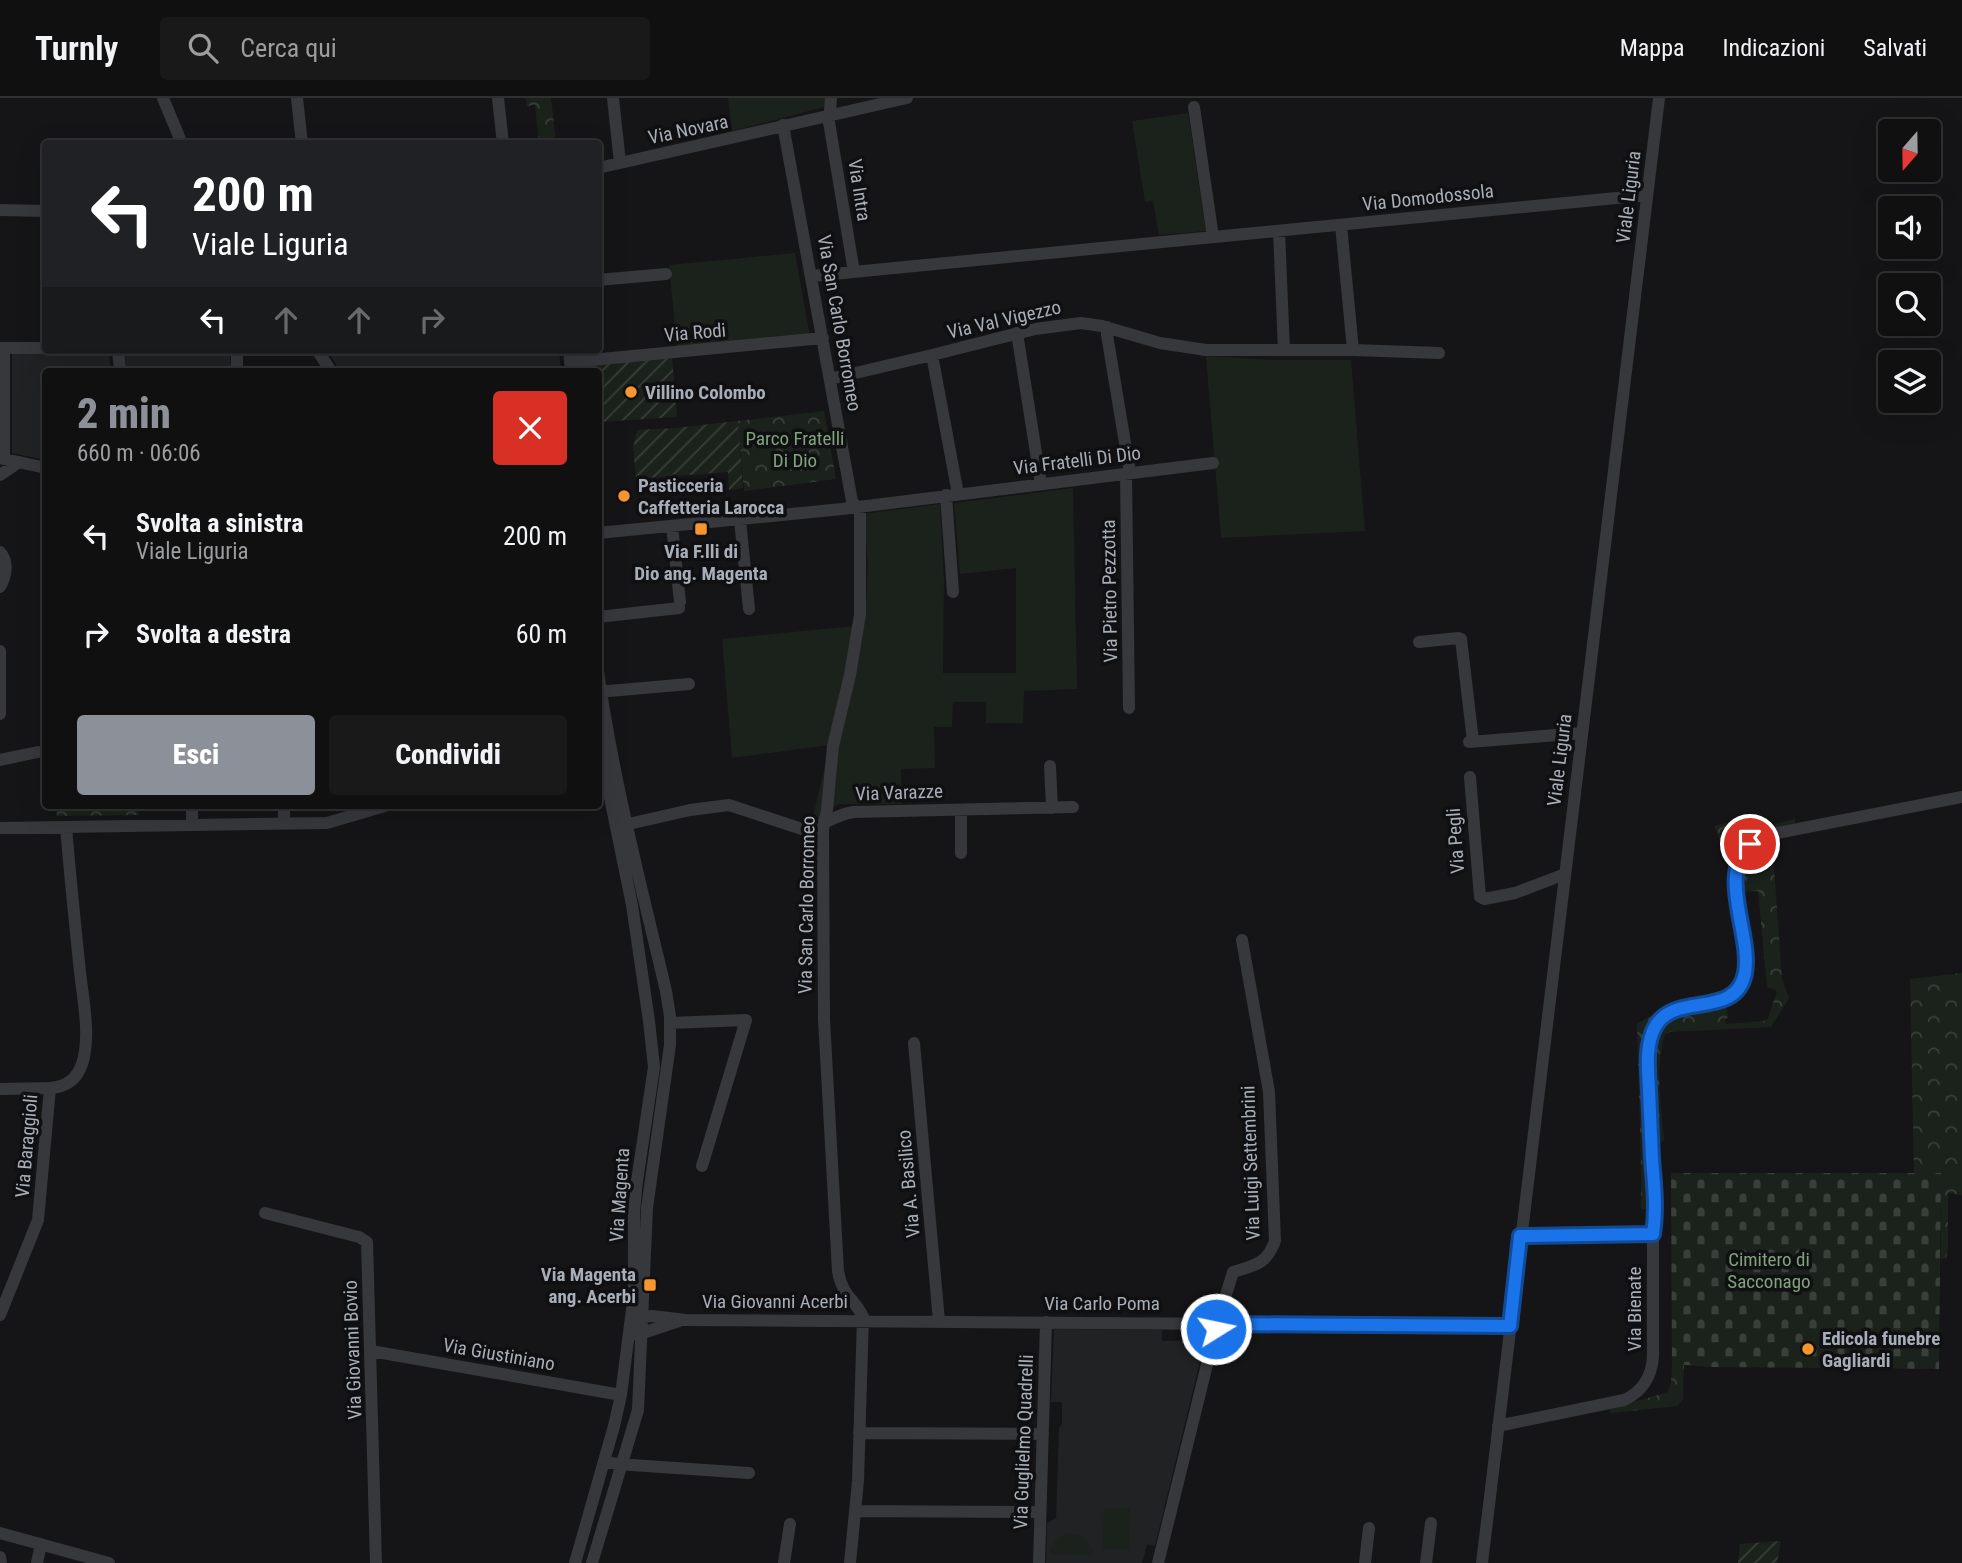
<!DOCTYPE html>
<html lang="it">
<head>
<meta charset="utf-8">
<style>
	:root { --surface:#101011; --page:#19191a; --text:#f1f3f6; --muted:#9c9d9f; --line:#303031; --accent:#8c9099 }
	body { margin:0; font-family:"Roboto Condensed",sans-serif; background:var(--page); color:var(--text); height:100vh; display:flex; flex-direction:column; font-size:26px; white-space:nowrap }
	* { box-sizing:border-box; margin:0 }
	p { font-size:23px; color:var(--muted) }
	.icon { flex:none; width:38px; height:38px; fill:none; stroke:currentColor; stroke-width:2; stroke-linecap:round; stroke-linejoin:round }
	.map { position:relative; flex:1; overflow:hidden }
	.sheet { position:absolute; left:42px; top:270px; width:560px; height:441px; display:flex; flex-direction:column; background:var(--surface); border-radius:7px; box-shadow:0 7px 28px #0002,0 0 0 2px var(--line) }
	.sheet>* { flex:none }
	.top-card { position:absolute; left:42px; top:42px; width:560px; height:214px; border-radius:7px; box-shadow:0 7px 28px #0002,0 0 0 2px var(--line); background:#202124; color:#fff; overflow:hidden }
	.needle { width:46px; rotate:200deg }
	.tools { position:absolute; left:1878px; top:21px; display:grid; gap:14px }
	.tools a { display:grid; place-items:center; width:63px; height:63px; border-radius:7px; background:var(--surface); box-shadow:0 7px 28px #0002,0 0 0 2px var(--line); font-size:35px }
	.pin { position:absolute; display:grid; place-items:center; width:60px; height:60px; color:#fff; margin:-30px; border:4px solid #fff; border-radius:50%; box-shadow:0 2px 7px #0007 }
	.me { position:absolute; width:77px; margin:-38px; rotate:80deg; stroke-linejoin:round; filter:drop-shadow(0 0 5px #0008) }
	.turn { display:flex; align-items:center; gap:24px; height:147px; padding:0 35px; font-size:32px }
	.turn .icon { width:91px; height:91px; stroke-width:2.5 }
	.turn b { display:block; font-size:49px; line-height:60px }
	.lanes { display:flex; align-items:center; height:66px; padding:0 35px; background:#0003; justify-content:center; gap:35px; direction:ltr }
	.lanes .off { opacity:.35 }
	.round { display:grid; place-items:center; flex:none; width:74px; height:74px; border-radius:7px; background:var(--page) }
	.overview { display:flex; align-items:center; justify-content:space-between; height:119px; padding:0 35px }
	h1 { font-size:42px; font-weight:800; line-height:52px; color:var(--accent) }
	.action { display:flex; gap:14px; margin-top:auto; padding:14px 35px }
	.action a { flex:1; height:80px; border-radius:7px; background:var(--accent); color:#fff; font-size:28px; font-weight:800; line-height:80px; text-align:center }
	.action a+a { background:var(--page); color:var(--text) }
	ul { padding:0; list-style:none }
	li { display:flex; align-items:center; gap:21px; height:98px; padding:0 35px }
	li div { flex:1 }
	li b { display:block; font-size:26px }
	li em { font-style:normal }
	header { display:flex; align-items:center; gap:42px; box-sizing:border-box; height:98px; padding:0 35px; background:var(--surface); border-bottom:2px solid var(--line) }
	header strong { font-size:33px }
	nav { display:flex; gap:38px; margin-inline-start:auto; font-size:24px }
	.search { width:490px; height:63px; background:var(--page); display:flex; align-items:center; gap:18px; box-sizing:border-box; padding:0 24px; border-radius:7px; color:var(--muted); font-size:26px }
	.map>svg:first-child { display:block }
</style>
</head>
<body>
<header>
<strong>Turnly</strong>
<div class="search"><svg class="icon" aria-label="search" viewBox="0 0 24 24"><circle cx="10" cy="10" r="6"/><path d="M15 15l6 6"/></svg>Cerca qui</div>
<nav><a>Mappa</a><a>Indicazioni</a><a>Salvati</a></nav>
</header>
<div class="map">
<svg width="1962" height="1465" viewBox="0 0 1962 1465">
	<defs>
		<pattern id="forest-crowns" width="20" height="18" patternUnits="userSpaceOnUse" patternTransform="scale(1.75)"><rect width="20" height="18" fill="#1b221b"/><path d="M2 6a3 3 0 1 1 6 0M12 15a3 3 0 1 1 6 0" fill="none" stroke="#39403a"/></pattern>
		<pattern id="cemetery-stones" width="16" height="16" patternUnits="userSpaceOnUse" patternTransform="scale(1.75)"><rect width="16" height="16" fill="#1b221b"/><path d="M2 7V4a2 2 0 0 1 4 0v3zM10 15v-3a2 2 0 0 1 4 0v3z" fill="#39403a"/></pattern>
		<pattern id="garden-furrows" width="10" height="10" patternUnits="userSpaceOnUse" patternTransform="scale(1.75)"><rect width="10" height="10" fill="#1b221b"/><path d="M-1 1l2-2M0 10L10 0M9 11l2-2" fill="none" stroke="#39403a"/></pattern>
	</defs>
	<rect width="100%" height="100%" fill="#151517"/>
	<path fill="#212224" d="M327,252H559L561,273H340Z
		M12,256H109L111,273H46L45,362L12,355Z
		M125,257L230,258L231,273H126Z
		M1054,1231L1162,1232V1243H1200L1204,1247L1155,1448L1147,1447L1142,1465H1046L1047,1425L1056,1420L1059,1330L1062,1326V1304H1051Z"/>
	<path fill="#1b221b" d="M728,0H827L828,8L732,33Z
		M1188,15L1206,133L1159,137L1153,103L1145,104L1132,23Z
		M795,155L810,238L677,250L669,167Z
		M1206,258L1272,262H1351L1365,433L1221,440Z
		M1073,390L1077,591L1024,593L1023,625H986V604H953L952,629H934L935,670L901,671L902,706H840C829,709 822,721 811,727L830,647L732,660L722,541L865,527L868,467L864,416L940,406L944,481L943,575H1016V470L960,476L954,405Z
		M1104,1410H1130L1129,1451H1103Z
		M1069,1435C1082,1437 1092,1443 1093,1457L1050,1456C1052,1445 1057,1438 1069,1435Z"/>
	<path fill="url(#forest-crowns)" d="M526,0H551L556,45H539L535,7L527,8Z
		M824,313L836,381L744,393L738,323Z
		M55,707H139V717L57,718Z
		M1795,721V728L1764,734L1733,766L1727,767L1715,728C1730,724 1744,720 1757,730Z
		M1772,741L1782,881L1789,900L1771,929L1670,934L1665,936C1655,969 1661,1009 1664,1043L1656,1046L1654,971L1658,930L1673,917L1722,908L1727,910L1728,919L1724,923L1727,926L1764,923L1768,920L1777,894L1776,892L1767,889L1758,793L1742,794C1740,777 1743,767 1750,751Z
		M1962,875V1097L1948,1095V1153L1946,1160L1941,1161V1076L1914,1075L1910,881Z
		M1670,907L1671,909L1646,952L1649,1112L1641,1111C1642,1050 1638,988 1637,926Z
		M1672,1266H1684L1683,1300L1678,1308L1610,1315L1611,1311L1668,1294L1671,1284Z"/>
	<path fill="url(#cemetery-stones)" d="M1671,1075H1941L1939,1271L1712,1269L1672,1266Z"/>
	<path fill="url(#garden-furrows)" d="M672,260L677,319L599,324L598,273H580L579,268Z
		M738,323L743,390L729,392L728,374L636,381L633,350L637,332L675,330Z
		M1781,1443L1777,1465H1738L1740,1446Z"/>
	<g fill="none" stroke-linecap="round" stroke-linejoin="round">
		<path stroke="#36383c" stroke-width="12" d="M163,0L182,46
			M297,0L302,46
			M498,0L503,46
			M613,0L620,65
			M831,0L829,24L854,174
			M1194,9L1213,139
			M783,27L852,403L860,415V517L850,577L833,648L827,712L823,731L824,921L838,1173C842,1198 855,1201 863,1219L858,1383L850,1465
			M598,70L907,0
			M0,112L46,113
			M1341,127L1353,252
			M1279,133L1284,252
			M812,178L1647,97
			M598,182L666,176
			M1107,229V237L1130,375
			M1017,235L1041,386
			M0,250H46
			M118,252L120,273
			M237,252V273
			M317,252L331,273
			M569,252L571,273
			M932,257L958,396
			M570,264L823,240
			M830,281L932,257L1035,231L1081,225L1102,228L1160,245L1206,252H1353L1439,255
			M0,360L46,370
			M4,361V250
			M1126,375L1129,610
			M0,377L19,364
			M946,397L953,494
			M740,422L749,511
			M672,428L680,504
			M598,435L842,411L1213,365
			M0,454C9,464 6,478 0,489
			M598,519L679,510
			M1419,544L1458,540L1461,541L1473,643
			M0,553V616
			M598,594L689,586
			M1469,644L1582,635
			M0,662L38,654
			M1050,668L1052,710
			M1470,679L1480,799L1484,801L1515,795L1565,776
			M192,707V726
			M284,707V725
			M961,712V755
			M620,728L690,712L729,707L805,732C823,729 834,716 854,714L1073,709
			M0,730L327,725L388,707
			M670,925L746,922L702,1068
			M914,945L939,1223
			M0,991L50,990
			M265,1115L359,1139L367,1144L376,1465
			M1520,1138L1653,1136
			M0,1217L38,1122L50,990C66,989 77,981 82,966C91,940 83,901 80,874C75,826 70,777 66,729
			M631,1220L652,1218L686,1222L1510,1228
			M637,1237L679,1223
			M371,1253L621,1297
			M1498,1328L1624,1302C1642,1294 1652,1278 1653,1258V1136L1656,1110L1648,969C1646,873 1731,933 1744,878C1754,836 1706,756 1767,737L1962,699
			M859,1335L1043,1336
			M604,1363L617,1366L749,1375
			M856,1413L1040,1414
			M0,1435L109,1465
			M0,1459L1,1465
			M37,1465L41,1446
			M575,1465L614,1328L621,1297L634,1196V1114L637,1083L654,969L649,923L632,807L598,641
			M592,1465L638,1312L647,1110L670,947V918L666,893C641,787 613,681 598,573
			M784,1465L790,1426
			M1039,1465L1046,1224
			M1158,1465L1217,1226L1233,1174C1255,1167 1266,1167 1275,1143L1269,994L1242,842
			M1365,1465L1369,1430
			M1426,1465L1431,1425
			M1482,1465L1659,0"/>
	</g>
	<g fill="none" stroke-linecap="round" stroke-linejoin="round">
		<defs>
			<path id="route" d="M1216,1231L1217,1226L1510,1228L1520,1138L1653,1136C1657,1111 1654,1086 1652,1061C1651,1038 1650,1015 1649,992C1648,971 1645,947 1655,929C1674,893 1736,922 1745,875C1752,836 1717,778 1750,746"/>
		</defs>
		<use href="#route" stroke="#114b97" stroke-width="18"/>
		<use href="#route" stroke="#1a73e8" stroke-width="12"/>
	</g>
	<g fill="#f7952e" stroke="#101012" stroke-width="2.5">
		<circle cx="631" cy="294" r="7"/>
		<circle cx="624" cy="398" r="7"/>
		<rect x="694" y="424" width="14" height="14" rx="3.5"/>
		<rect x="643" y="1180" width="14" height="14" rx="3.5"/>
		<circle cx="1808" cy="1251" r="7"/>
	</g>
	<g text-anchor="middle" stroke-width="7" stroke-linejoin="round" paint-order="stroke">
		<g font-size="19" fill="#a7aeb8" stroke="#101012">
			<text transform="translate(688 31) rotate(-12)" y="7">Via Novara</text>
			<text transform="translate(860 92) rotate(81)" y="7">Via Intra</text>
			<text transform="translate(1428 99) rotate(-6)" y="7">Via Domodossola</text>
			<text transform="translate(1628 99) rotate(-83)" y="7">Viale Liguria</text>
			<text transform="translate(1004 221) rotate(-13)" y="7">Via Val Vigezzo</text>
			<text transform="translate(840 225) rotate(80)" y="7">Via San Carlo Borromeo</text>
			<text transform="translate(695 234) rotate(-5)" y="7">Via Rodi</text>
			<text transform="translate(1077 362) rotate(-7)" y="7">Via Fratelli Di Dio</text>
			<text transform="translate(1109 493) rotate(-91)" y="7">Via Pietro Pezzotta</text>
			<text transform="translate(1559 662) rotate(-83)" y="7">Viale Liguria</text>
			<text transform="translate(899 694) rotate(-2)" y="7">Via Varazze</text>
			<text transform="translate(1455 743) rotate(-94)" y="7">Via Pegli</text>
			<text transform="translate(806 807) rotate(-89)" y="7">Via San Carlo Borromeo</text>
			<text transform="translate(26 1048) rotate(-85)" y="7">Via Baraggioli</text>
			<text transform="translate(1250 1065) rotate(-92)" y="7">Via Luigi Settembrini</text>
			<text transform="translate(908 1086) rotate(-95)" y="7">Via A. Basilico</text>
			<text transform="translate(619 1097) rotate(-86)" y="7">Via Magenta</text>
			<text x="775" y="1210">Via Giovanni Acerbi</text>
			<text x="1102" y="1212">Via Carlo Poma</text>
			<text transform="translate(1634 1211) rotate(-90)" y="7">Via Bienate</text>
			<text transform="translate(352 1252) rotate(-92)" y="7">Via Giovanni Bovio</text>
			<text transform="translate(499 1256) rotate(10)" y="7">Via Giustiniano</text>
			<text transform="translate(1023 1344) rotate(-88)" y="7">Via Guglielmo Quadrelli</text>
		</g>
		<g font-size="19" font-weight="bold" fill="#a7aeb8" stroke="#101012" text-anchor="start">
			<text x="645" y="301">Villino Colombo</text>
			<text x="638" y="394">Pasticceria<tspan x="638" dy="22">Caffetteria Larocca</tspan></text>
			<text x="701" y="460" text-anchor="middle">Via F.lli di<tspan x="701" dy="22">Dio ang. Magenta</tspan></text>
			<text x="636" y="1183" text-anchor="end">Via Magenta<tspan x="636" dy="22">ang. Acerbi</tspan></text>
			<text x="1822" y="1247">Edicola funebre<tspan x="1822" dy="22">Gagliardi</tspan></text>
		</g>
		<g font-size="19" fill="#80a37d" stroke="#101012">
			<text x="795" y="347">Parco Fratelli<tspan x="795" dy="22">Di Dio</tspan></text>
			<text x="1769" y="1168">Cimitero di<tspan x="1769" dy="22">Sacconago</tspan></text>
		</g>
	</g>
</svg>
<div class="tools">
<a><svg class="needle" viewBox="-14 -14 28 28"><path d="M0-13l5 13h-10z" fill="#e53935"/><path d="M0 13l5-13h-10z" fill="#9c9d9f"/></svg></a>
<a><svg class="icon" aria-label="sound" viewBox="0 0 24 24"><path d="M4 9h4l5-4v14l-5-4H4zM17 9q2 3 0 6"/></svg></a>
<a><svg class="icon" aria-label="search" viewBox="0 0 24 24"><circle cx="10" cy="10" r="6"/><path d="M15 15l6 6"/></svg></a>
<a><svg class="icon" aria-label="layers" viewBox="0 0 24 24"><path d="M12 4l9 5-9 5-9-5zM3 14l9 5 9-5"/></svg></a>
</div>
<div class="pin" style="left:1750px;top:746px;background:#d93025"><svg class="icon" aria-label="arrive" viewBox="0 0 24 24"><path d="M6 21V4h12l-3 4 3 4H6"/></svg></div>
<svg class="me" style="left:1216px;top:1231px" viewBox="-20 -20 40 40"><circle r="17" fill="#1a73e8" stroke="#fff" stroke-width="3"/><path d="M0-11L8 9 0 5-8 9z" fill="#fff"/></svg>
<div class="top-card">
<div class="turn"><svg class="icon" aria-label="left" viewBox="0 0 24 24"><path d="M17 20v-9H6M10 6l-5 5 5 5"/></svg><div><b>200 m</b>Viale Liguria</div></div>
<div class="lanes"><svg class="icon" aria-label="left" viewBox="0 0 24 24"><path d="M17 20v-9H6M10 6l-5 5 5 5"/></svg><svg class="icon off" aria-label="ahead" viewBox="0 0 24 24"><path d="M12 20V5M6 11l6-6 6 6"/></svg><svg class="icon off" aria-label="ahead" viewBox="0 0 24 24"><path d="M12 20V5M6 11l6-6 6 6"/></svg><svg class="icon off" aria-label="right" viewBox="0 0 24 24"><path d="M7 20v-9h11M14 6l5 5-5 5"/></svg></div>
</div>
<section class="sheet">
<div class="overview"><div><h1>2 min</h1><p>660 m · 06:06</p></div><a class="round" style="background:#d93025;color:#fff"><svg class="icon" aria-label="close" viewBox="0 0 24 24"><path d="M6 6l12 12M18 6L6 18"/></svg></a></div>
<ul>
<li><svg class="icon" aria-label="left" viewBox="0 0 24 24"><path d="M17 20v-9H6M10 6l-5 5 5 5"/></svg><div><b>Svolta a sinistra</b><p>Viale Liguria</p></div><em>200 m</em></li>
<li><svg class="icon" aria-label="right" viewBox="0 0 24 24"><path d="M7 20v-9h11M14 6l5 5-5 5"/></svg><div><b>Svolta a destra</b></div><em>60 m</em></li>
</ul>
<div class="action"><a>Esci</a><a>Condividi</a></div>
</section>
</div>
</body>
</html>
